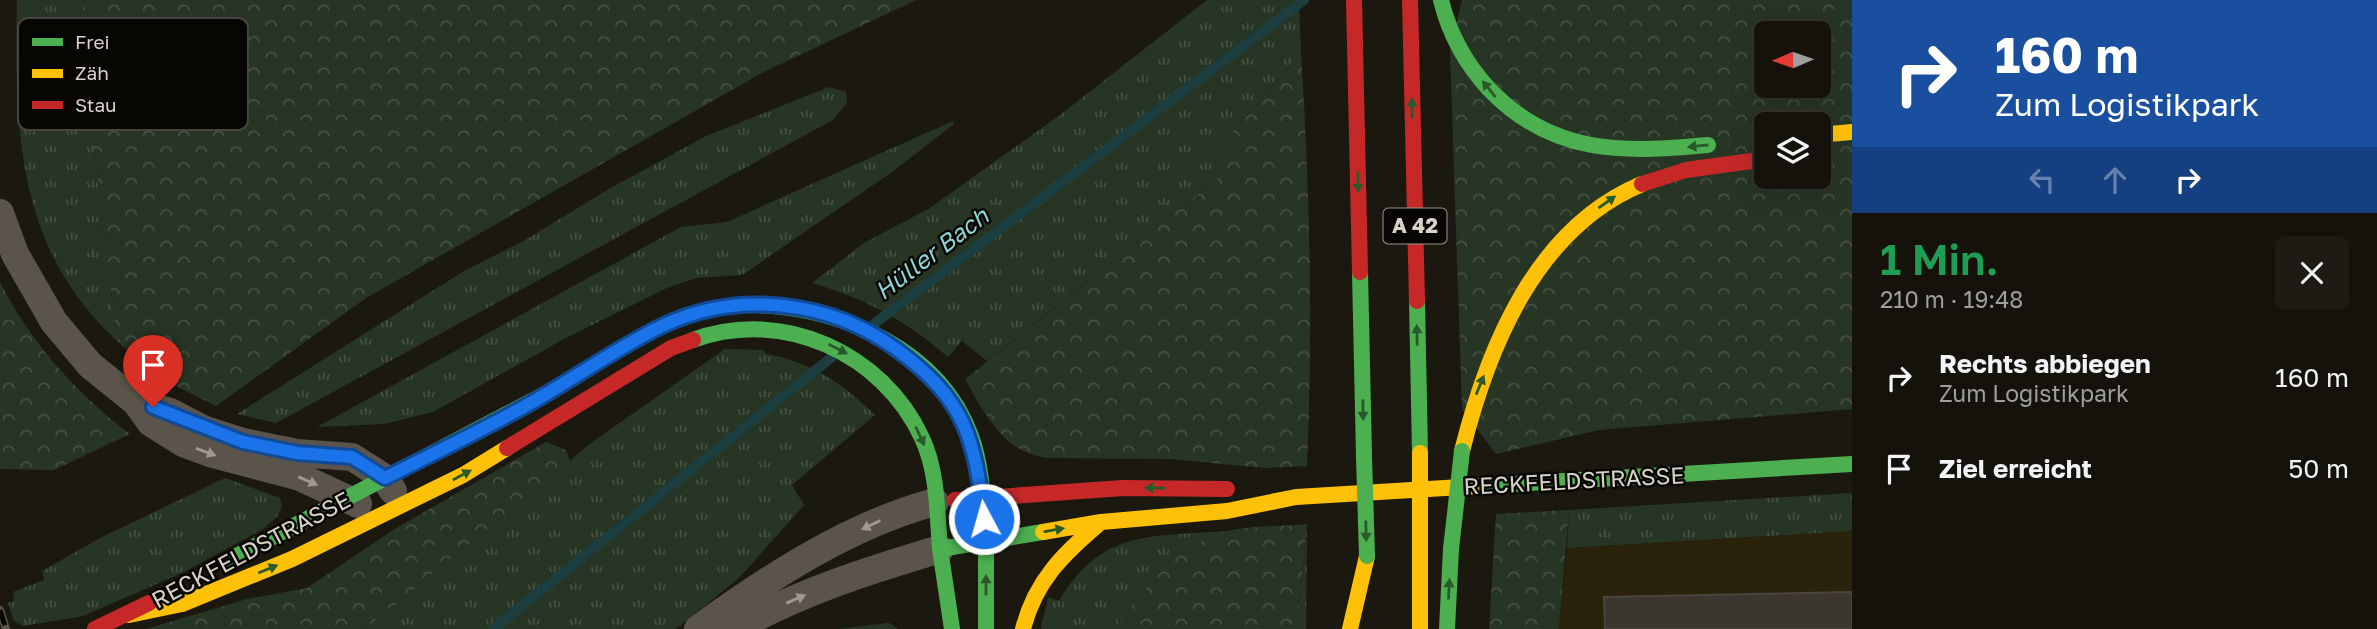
<!DOCTYPE html>
<html lang="de">
<head>
<meta charset="utf-8">
<style>
	:root { --surface:#14120b; --page:#1d1b14; --text:#f1f3f6; --muted:#9d9e9d; --line:#33322c }
	body { margin:0; font-family:"Golos Text",sans-serif; background:var(--page); color:var(--text); height:100vh; display:flex; flex-direction:column; font-size:26px; white-space:nowrap }
	* { box-sizing:border-box; margin:0 }
	p { font-size:23px; color:var(--muted) }
	.icon { flex:none; width:38px; height:38px; fill:none; stroke:currentColor; stroke-width:2; stroke-linecap:round; stroke-linejoin:round }
	.map { position:relative; flex:1; overflow:hidden }
	.sheet { display:flex; flex-direction:column; background:var(--surface); width:525px }
	.sheet>* { flex:none }
	.top-card { background:#1a4fa0; color:#fff; overflow:hidden }
	.needle { width:46px; rotate:268deg }
	.buttons { position:absolute; left:1754px; top:21px; display:grid; gap:14px }
	.buttons a { display:grid; place-items:center; width:77px; height:77px; border-radius:10px; background:var(--surface); box-shadow:0 7px 28px #0002,0 0 0 2px var(--line); font-size:35px }
	.pin { position:absolute; display:grid; place-items:center; width:60px; height:60px; color:#fff; margin:-72px -30px; border-radius:50% 50% 50% 0; rotate:-45deg; box-shadow:0 0 7px #0007 }
	.pin .icon { rotate:45deg }
	.me { position:absolute; width:77px; margin:-38px; rotate:354deg; stroke-linejoin:round; filter:drop-shadow(0 0 5px #0008) }
	.turn { display:flex; align-items:center; gap:24px; height:147px; padding:0 28px; font-size:32px }
	.turn .icon { width:91px; height:91px; stroke-width:2.5 }
	.turn b { display:block; font-size:49px; line-height:60px }
	.lanes { display:flex; align-items:center; height:66px; padding:0 28px; background:#0003; justify-content:center; gap:35px; direction:ltr }
	.lanes .off { opacity:.35 }
	.round { display:grid; place-items:center; flex:none; width:74px; height:74px; border-radius:10px; background:var(--page) }
	.overview { display:flex; align-items:center; justify-content:space-between; height:119px; padding:0 28px }
	h1 { font-size:42px; font-weight:600; line-height:52px; color:#1e9e55 }
	ul { padding:0; list-style:none }
	li { display:flex; align-items:center; gap:21px; height:91px; padding:0 28px }
	li div { flex:1 }
	li b { display:block; font-size:26px }
	li em { font-style:normal }
	main { display:flex; flex:1; min-height:0 }
	.map>svg:first-child { display:block }
</style>
</head>
<body>
<main>
<div class="map">
<svg width="1852" height="629" viewBox="0 0 1852 629">
	<defs>
		<pattern id="grass-tufts" width="24" height="20" patternUnits="userSpaceOnUse" patternTransform="scale(1.75)"><rect width="24" height="20" fill="#273525"/><path d="M3 7l-1-3M5 7V3M7 7l1-3M15 17l-1-3M17 17v-4M19 17l1-3" fill="none" stroke="#465143"/></pattern>
		<pattern id="forest-crowns" width="20" height="18" patternUnits="userSpaceOnUse" patternTransform="scale(1.75)"><rect width="20" height="18" fill="#273525"/><path d="M2 6a3 3 0 1 1 6 0M12 15a3 3 0 1 1 6 0" fill="none" stroke="#465143"/></pattern>
	</defs>
	<rect width="100%" height="100%" fill="#1b180f"/>
	<path fill="#2a220b" d="M1852,531V629H1559L1567,548Z"/>
	<path fill="url(#grass-tufts)" d="M17,0H84L79,23L116,332L133,348L175,374L170,383C23,283 13,167 17,0Z
		M1207,0H1299L1301,53L1221,145L1223,174L987,361L962,341L948,357C907,321 864,298 812,283L864,243L930,208L1060,115Z
		M829,87L846,92L847,103L833,120L276,423L237,414L464,271L525,240L609,189L706,136Z
		M953,121L954,124L892,172L742,275L697,278L669,287L564,339L433,412L384,424L317,427L681,227L727,222Z
		M725,349L763,350L766,354C809,361 844,384 875,415L792,485L804,505L739,578L676,629H365L591,443Z
		M225,478L280,498L282,506L278,516L263,529L182,573L83,616L23,626L14,621L8,603L14,600L13,592L44,580L42,571L102,537Z
		M1852,493V531L1567,548L1569,510Z
		M1307,527L1306,629H1297Z
		M1227,531C1178,553 1146,585 1115,629H1041L1048,597L1059,601C1103,528 1151,537 1227,531Z
		M889,623L898,629H838L888,623Z"/>
	<path fill="url(#forest-crowns)" fill-rule="evenodd" d="M84,0H916L762,73L366,298L216,406L170,383L175,374L133,348L116,332L79,23Z
		M1462,0H1852V409L1599,430L1496,454L1462,409L1450,51ZM1766,33H1818V86H1766ZM1766,124H1818V177H1766Z
		M1301,53C1310,191 1313,328 1307,466L1264,468L1171,459L1047,458C1004,453 984,413 965,379L1223,174L1221,145Z
		M0,282C31,343 76,393 130,434L54,470L0,469Z
		M546,442L566,450L570,461L365,629H146L247,599L307,588L393,530Z
		M1569,510L1559,629H1489L1496,514Z
		M1307,524L1297,629H1115C1142,590 1179,544 1227,531C1251,525 1282,527 1307,524Z"/>
	<g fill="none" stroke-linecap="round" stroke-linejoin="round">
		<path stroke="#1d3e3e" stroke-width="10" d="M874,324L1304,0
			M493,629L832,357"/>
	</g>
	<path fill="#3b362e" stroke="#4b453f" stroke-width="2" d="M1852,592V629H1605L1604,597Z"/>
	<g fill="none" stroke-linecap="round" stroke-linejoin="round">
		<path stroke="#5b544b" stroke-width="28" d="M0,213L15,254L54,322L90,365L136,402L151,423L183,443L213,454L300,477L358,504
			M136,402L170,412L203,429L243,442L297,453L352,457L385,478L393,491
			M698,629C770,577 849,525 935,502
			M735,629C799,592 870,570 940,549"/>
		<path stroke="#4caf50" stroke-width="16" d="M1441,0C1449,33 1466,64 1489,89C1552,155 1623,153 1708,145
			M1360,272L1364,456
			M1417,301L1420,453
			M756,305C842,308 939,349 971,436C983,469 983,506 986,541
			M693,340C782,307 883,353 922,438C938,472 937,513 940,549L1043,532
			M1478,486L1852,464
			M986,541V629
			M940,549L952,629
			M227,561L564,384
			M1447,629L1451,549"/>
		<path stroke="#ffc107" stroke-width="16" d="M1818,135L1852,132
			M1462,451C1488,347 1536,228 1642,184
			M1043,532L1101,522L1227,511L1296,497L1478,486
			M1420,552V629
			M129,615L182,604L292,559L463,475L507,448
			M1023,629C1035,581 1064,553 1101,522
			M1350,629L1367,556"/>
		<path stroke="#c62828" stroke-width="16" d="M1354,0L1360,272
			M1410,0L1417,301
			M1642,184L1686,170L1766,159
			M507,448L671,348L693,340
			M955,500L1123,488L1227,489
			M95,629L149,603"/>
		<defs>
			<path id="rail" d="M0,610L6,629"/>
		</defs>
		<use href="#rail" stroke="#5a554d" stroke-width="8"/>
		<use href="#rail" stroke="#080602" stroke-width="5" stroke-dasharray="16" stroke-linecap="butt"/>
		<path stroke="#4caf50" stroke-width="16" d="M1364,456L1367,556
			M1451,549L1462,451"/>
		<path stroke="#ffc107" stroke-width="16" d="M1420,453V552"/>
	</g>
	<defs><path id="oneway-solid" d="M-6-.8H1V-3.2L6.5 0L1 3.2V.8H-6Z" transform="scale(1.75)"/></defs>
	<g fill="#2a5a29">
		<use href="#oneway-solid" transform="translate(1489 89) rotate(-129)"/>
		<use href="#oneway-solid" transform="translate(1412 108) rotate(-91)"/>
		<use href="#oneway-solid" transform="translate(1698 146) rotate(174)"/>
		<use href="#oneway-solid" transform="translate(1358 182) rotate(89)"/>
		<use href="#oneway-solid" transform="translate(1607 202) rotate(-35)"/>
		<use href="#oneway-solid" transform="translate(1417 335) rotate(-91)"/>
		<use href="#oneway-solid" transform="translate(838 349) rotate(27)"/>
		<use href="#oneway-solid" transform="translate(1480 385) rotate(-68)"/>
		<use href="#oneway-solid" transform="translate(1363 410) rotate(89)"/>
		<use href="#oneway-solid" transform="translate(920 436) rotate(65)"/>
		<use href="#oneway-solid" transform="translate(462 475) rotate(-28)"/>
		<use href="#oneway-solid" transform="translate(1155 488) rotate(-179)"/>
		<use href="#oneway-solid" transform="translate(1054 530) rotate(-10)"/>
		<use href="#oneway-solid" transform="translate(1366 531) rotate(89)"/>
		<use href="#oneway-solid" transform="translate(268 569) rotate(-22)"/>
		<use href="#oneway-solid" transform="translate(986 585) rotate(-90)"/>
		<use href="#oneway-solid" transform="translate(1449 589) rotate(-87)"/>
	</g>
	<g fill="#9f9a90">
		<use href="#oneway-solid" transform="translate(206 452) rotate(20)"/>
		<use href="#oneway-solid" transform="translate(308 481) rotate(23)"/>
		<use href="#oneway-solid" transform="translate(871 525) rotate(154)"/>
		<use href="#oneway-solid" transform="translate(796 599) rotate(-23)"/>
	</g>
	<g fill="none" stroke-linecap="round" stroke-linejoin="round">
		<defs>
			<path id="route" d="M153,407L243,442L297,453L352,457L385,478C436,452 487,428 536,400C578,376 620,346 664,325C739,290 830,301 896,349C965,399 975,438 984,519"/>
		</defs>
		<use href="#route" stroke="#114b97" stroke-width="18"/>
		<use href="#route" stroke="#1a73e8" stroke-width="12"/>
	</g>
	<g text-anchor="middle" stroke-width="5" stroke-linejoin="round" paint-order="stroke">
		<rect fill="#080602" stroke="#99968d" stroke-width="2" x="1383.5" y="208.5" width="63" height="35" rx="5"/>
		<g font-size="21" font-weight="bold" fill="#d7d3c8">
			<text x="1415" y="233">A 42</text>
		</g>
		<g font-size="23" fill="#d7d3c8" stroke="#080602">
			<text transform="translate(1574 481) rotate(-3)" y="8">RECKFELDSTRASSE</text>
			<text transform="translate(251 550) rotate(-28)" y="8">RECKFELDSTRASSE</text>
		</g>
		<g font-size="24" font-style="italic" fill="#8dd6d7" stroke="#080602">
			<text transform="translate(932 254) rotate(-37)" y="8">Hüller Bach</text>
		</g>
	</g>
	<rect x="18" y="18" width="230" height="112" rx="10" fill="#080602" stroke="#46443d" stroke-width="2"/>
	<rect x="32" y="38" width="31" height="8" fill="#4caf50"/>
	<rect x="32" y="69" width="31" height="9" fill="#ffc107"/>
	<rect x="32" y="101" width="31" height="8" fill="#c62828"/>
	<g font-size="19" fill="#d7d3c8">
		<text x="75" y="49">Frei</text>
		<text x="75" y="80">Zäh</text>
		<text x="75" y="112">Stau</text>
	</g>
</svg>
<div class="buttons">
<a><svg class="needle" viewBox="-14 -14 28 28"><path d="M0-13l5 13h-10z" fill="#e53935"/><path d="M0 13l5-13h-10z" fill="#9d9e9d"/></svg></a>
<a><svg class="icon" aria-label="layers" viewBox="0 0 24 24"><path d="M12 4l9 5-9 5-9-5zM3 14l9 5 9-5"/></svg></a>
</div>
<div class="pin" style="left:153px;top:407px;background:#d93025"><svg class="icon" aria-label="arrive" viewBox="0 0 24 24"><path d="M6 21V4h12l-3 4 3 4H6"/></svg></div>
<svg class="me" style="left:984px;top:519px" viewBox="-20 -20 40 40"><circle r="17" fill="#1a73e8" stroke="#fff" stroke-width="3"/><path d="M0-11L8 9 0 5-8 9z" fill="#fff"/></svg>
</div>
<section class="sheet">
<div class="top-card">
<div class="turn"><svg class="icon" aria-label="right" viewBox="0 0 24 24"><path d="M7 20v-9h11M14 6l5 5-5 5"/></svg><div><b>160 m</b>Zum Logistikpark</div></div>
<div class="lanes"><svg class="icon off" aria-label="left" viewBox="0 0 24 24"><path d="M17 20v-9H6M10 6l-5 5 5 5"/></svg><svg class="icon off" aria-label="ahead" viewBox="0 0 24 24"><path d="M12 20V5M6 11l6-6 6 6"/></svg><svg class="icon" aria-label="right" viewBox="0 0 24 24"><path d="M7 20v-9h11M14 6l5 5-5 5"/></svg></div>
</div>
<div class="overview"><div><h1>1 Min.</h1><p>210 m · 19:48</p></div><a class="round"><svg class="icon" aria-label="close" viewBox="0 0 24 24"><path d="M6 6l12 12M18 6L6 18"/></svg></a></div>
<ul>
<li><svg class="icon" aria-label="right" viewBox="0 0 24 24"><path d="M7 20v-9h11M14 6l5 5-5 5"/></svg><div><b>Rechts abbiegen</b><p>Zum Logistikpark</p></div><em>160 m</em></li>
<li><svg class="icon" aria-label="arrive" viewBox="0 0 24 24"><path d="M6 21V4h12l-3 4 3 4H6"/></svg><div><b>Ziel erreicht</b></div><em>50 m</em></li>
</ul>
</section>
</main>
</body>
</html>
